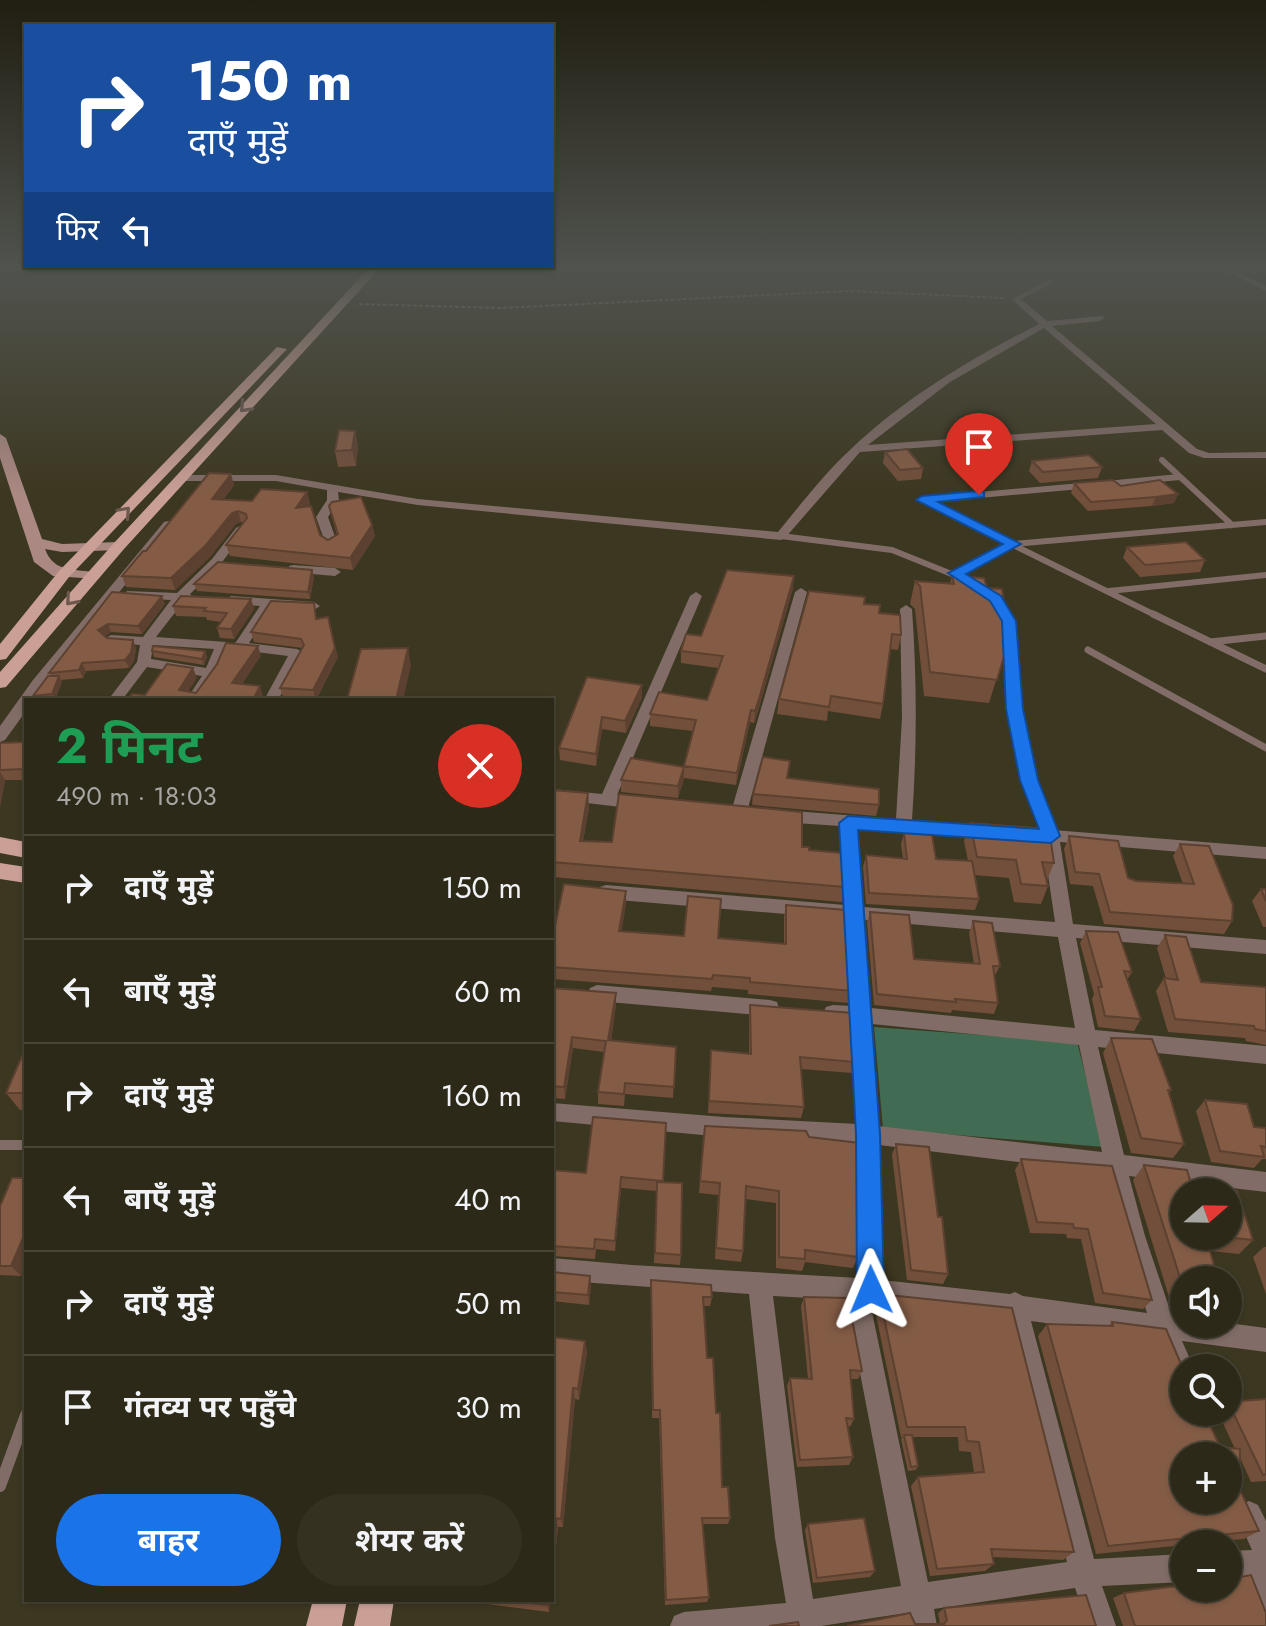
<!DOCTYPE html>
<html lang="hi">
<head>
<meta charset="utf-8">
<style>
	:root { --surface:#2d2918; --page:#353121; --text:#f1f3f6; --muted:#a7a6a2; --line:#484537; --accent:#1a73e8 }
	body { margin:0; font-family:Jost,"Noto Sans Devanagari",sans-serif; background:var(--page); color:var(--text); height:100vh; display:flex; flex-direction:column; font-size:30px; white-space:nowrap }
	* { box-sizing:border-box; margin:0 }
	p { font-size:26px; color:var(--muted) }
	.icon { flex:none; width:44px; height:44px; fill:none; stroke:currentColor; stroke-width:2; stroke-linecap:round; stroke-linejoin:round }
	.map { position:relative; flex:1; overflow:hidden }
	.drawer { position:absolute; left:24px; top:698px; width:530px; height:904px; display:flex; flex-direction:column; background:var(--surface); border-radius:0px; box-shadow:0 2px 6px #0004,0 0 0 2px var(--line) }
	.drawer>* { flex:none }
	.hud { position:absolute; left:24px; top:24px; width:530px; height:244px; border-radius:0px; box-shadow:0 2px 6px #0004,0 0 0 2px var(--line); background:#1a4fa0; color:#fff; overflow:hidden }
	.needle { width:52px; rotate:70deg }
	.controls { position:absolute; left:1170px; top:1178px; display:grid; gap:16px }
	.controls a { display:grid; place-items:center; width:72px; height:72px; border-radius:50%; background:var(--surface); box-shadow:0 2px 6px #0004,0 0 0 2px var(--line); font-size:40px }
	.pin { position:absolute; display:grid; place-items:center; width:68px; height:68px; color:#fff; margin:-82px -34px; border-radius:50% 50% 50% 0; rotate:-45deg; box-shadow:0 0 8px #0007 }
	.pin .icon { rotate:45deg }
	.me { position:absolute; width:88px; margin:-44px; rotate:359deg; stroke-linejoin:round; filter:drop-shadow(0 0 6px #0008) }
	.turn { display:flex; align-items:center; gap:28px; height:168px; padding:0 32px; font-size:36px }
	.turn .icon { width:104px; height:104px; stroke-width:2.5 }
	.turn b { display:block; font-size:56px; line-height:68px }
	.then { display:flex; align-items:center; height:76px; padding:0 32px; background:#0003; gap:16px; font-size:30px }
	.round { display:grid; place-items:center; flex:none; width:84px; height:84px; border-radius:42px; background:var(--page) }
	.headline { display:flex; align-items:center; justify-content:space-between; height:136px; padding:0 32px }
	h1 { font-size:48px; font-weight:700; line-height:60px; color:#1e9e55 }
	.action { display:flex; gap:16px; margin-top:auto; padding:16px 32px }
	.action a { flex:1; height:92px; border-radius:48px; background:var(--accent); color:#fff; font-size:32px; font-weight:700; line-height:92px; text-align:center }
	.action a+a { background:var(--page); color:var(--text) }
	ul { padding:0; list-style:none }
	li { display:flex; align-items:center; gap:24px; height:104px; padding:0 32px; border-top:2px solid var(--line) }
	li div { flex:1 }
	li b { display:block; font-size:30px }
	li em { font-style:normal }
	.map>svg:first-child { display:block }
</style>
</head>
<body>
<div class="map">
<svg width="1266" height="1626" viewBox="0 0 1266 1626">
	<rect width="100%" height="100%" fill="#3c3720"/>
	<path fill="#416b52" d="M874,1027L1077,1042L1104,1147L883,1129Z"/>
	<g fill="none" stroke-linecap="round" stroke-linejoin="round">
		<path stroke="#807b68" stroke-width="2" stroke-dasharray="4 2" stroke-linecap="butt" d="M359,304L501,308L849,291L1005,298"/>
		<path stroke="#816c67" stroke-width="6" d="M1162,460L1232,525
			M1106,484L1179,477
			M922,500L1157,616
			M923,500L1081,486
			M781,536L892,550L969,581
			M955,573L1014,544L1266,522
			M1109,591L1266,575
			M1002,606L1006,616"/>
		<path stroke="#816c67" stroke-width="7" d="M1005,614C1018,645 1011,679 1015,712C1021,755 1036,796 1051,836
			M1153,614L1266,669
			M1210,642L1266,636
			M1088,650L1266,748"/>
		<path stroke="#816c67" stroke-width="10" d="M0,1145H26"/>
		<path stroke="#816c67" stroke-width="12" d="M0,1486L26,1415"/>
		<path fill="#816c67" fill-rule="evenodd" d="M1219,268H1230L1266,286V291Z
			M1050,279L1053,283L1021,299L1047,321L1103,316L1104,318L1100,321L1052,326L1197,449L1209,453L1266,452V458H1204L1189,453L1162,430L860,452L785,538L781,540L418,505L338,492L339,500L328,517L338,545L332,549L326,545L316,517L327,500V490L276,481H180L175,478L180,475H276L418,499L778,532C801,504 824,474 851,449C906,397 972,358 1039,324L1012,299ZM1044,328L1156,424L868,445L950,382Z
			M168,521L172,522V526L33,700H26V711L5,740L0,742V726L33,680L164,522Z
			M240,526L246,530L220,565L190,594L193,597L191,600L184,601L156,637L227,642L229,645L218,673L200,700H186L202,676L147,667L122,700H108L137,662L140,645L111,643L104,639L111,635L143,637L171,600L131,598L125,594L127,591L177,593L212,559L236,528ZM153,645L214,649L206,668L151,659Z
			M293,565L335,568L341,572L335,576L289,572V566Z
			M801,588L807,592L747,812L739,818L731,812L795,592Z
			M696,592L702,596L617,795L644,799L646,803L644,807L638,809L552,799V789L602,794L690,596Z
			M231,596L314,602L320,606L314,610L272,607L249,643L297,649L304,653L278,700H264L288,656L232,649L230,646L236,642L260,606L226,603L225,600Z
			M906,605L912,609C917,680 917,750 912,820L989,826L997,832L989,838L856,828L863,907L1055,922L1043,841L1022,838L1020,834L1028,828L1266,847V859L1060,842L1073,924L1266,940V954L1076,938L1095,1030L1266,1046V1064L1098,1047L1124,1155L1266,1172V1192L1129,1176L1145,1236L1172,1316L1184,1318V1324L1228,1323L1266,1328V1352L1182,1341L1194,1368H1184V1386L1175,1383L1156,1338L1031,1321L1094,1559L1184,1554V1582L1102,1586L1116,1626H1088L1075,1588L934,1609L937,1626H909L906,1613L821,1626H670L674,1616L684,1612L786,1603L775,1538L749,1294L552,1280V1258L632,1265L859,1278L858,1143L724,1137L552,1121V1103L724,1117L857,1124L853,1022L826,1019L823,1013L826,1007L833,1005L852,1006L846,919L606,899L600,897L597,892L600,887L606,885L845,905L840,826L781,822L773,816L781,810L896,819L902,718L900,609ZM864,920L1058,937L1075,1028L871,1008ZM872,1024L1079,1045L1102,1152L878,1126ZM879,1145L1107,1173L1123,1236L1147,1313L1023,1296L1015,1292L1010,1294L882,1280ZM773,1296L846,1300L901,1586L813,1599L803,1538ZM870,1302L1007,1317L1067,1562L928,1582Z
			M597,985L770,1000L777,1002L779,1008L777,1014L770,1016L597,1001L590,998L588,993L590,988Z
			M1249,1501L1258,1505L1266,1521V1623L1256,1619L1242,1585L1245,1578L1228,1579V1551L1252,1550L1236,1514L1240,1505Z"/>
		<path fill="#ab8982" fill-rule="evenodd" d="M0,434L6,438L42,539L62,544L119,542L126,546L119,550L62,552L45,549C54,574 76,568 97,573V579L53,576L34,562L0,458Z"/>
		<path fill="#ca9f96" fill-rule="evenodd" d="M369,268H380L124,549L6,687L0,688V672L114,543Z
			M277,347L287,349L69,577L6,659L0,660V644L59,571Z
			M0,837L26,842V858L0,853Z
			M0,863L26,867V883L0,879Z
			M313,1600H347L342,1626H306Z
			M360,1600H394L390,1626H354Z"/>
	</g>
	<path fill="#724f3b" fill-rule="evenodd" d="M355,431L358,447L356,466L338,467L335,451Z
		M885,452L923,468L921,479L898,481L883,463Z
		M1032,461L1102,467L1098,478L1040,483L1029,471Z
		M1074,483L1121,486L1178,494L1174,503L1152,506L1088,511L1071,493Z
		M234,485L223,500L252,501L307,492L310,504L308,506L320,535L328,540L337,535L329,506L372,525L375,536L353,570L230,556L226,545L244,523L241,522L236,524L210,557L175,590L126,587L122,576L146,551Z
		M1127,547L1205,560L1200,572L1140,577L1123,558Z
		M952,576L987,588L1009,639L989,703L924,696L915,609L910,604L915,581L950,583Z
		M314,577L310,599L197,591L194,584Z
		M793,588L758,711L754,723L750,722L736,785L684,778V766L693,731L650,726V714L707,700L718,668L681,663V651L701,636Z
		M112,592L165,604L142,634L111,632L105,636L107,638L136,648L134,661L129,668L86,671L83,678L61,680L62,682L55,700H36L33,696L51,676L49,673Z
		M251,599L254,609L234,639L220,638L217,628L221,622L207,620L206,617L176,616L173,606Z
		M879,613L901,635L898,650L890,649L883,704L880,719L828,711L827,721L777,714L779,699Z
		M317,619L338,657L316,700L283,697L280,688L303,648L254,642L251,632Z
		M152,651H205L207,657L204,665L154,657Z
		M642,685V697L626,733L602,729L596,766L560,760L559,748Z
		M26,742V780H5L0,807V743Z
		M787,778L879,805L876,816L752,805L753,794Z
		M684,779L678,798L621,792V780Z
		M552,790L589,808L583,841L802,847L809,850L845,887L842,902L552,877Z
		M970,823L1054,863L1047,880L1048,886L1041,904L1014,902L1009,878L974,875L979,899L975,910L866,904L863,867L866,855L903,859L901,844L904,833L936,859L968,861L964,841Z
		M1069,836L1128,878L1136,881L1183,884L1173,856L1180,844L1232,921L1224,934L1104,924L1093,886L1070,884L1064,849Z
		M1261,889H1266V927H1263L1252,901Z
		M626,891V904L621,931L784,944V917L786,905L852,991L849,1003L748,994V990L712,987L711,991L552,979V925L555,926Z
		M870,912L914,959L974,964L969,933L973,921L1000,966L994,977L998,1003L994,1014L952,1010L951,1013L874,1005L867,923Z
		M1086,931L1132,972L1127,980L1141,1019L1134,1031L1098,1027L1092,999L1094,994L1080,943Z
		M1165,935L1201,982L1266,987V1045L1246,1041L1245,1038L1168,1032L1156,991L1164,978L1166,979L1157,948Z
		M552,988L616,1005L611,1041L676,1047L673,1098L625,1094L624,1106L598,1104V1092L604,1052L573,1048L565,1099L552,1098Z
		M750,1005L855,1062L852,1073L801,1069L804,1107L801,1118L708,1113L711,1050L749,1054V1016Z
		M1111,1038L1171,1090L1169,1093L1184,1144L1173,1158L1131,1153L1103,1053Z
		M26,1047V1110H20L6,1093Z
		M1205,1100L1254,1127L1266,1128V1159H1262L1254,1168L1211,1162L1196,1111Z
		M666,1123L663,1183L681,1255L680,1265L654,1263L657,1191L621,1188L615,1251L596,1249L595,1259L552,1256V1170L586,1173Z
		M705,1126L858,1257L853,1268L805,1262L802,1271L776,1268V1203L746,1199L743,1251L741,1262L715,1259L718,1195L699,1193Z
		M896,1144L938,1217L948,1274L943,1284L907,1280L892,1155Z
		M1021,1159L1112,1166L1152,1300L1143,1309L1095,1303L1081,1239L1067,1238L1066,1234L1030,1233L1015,1170Z
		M1144,1165L1187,1170L1192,1187L1237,1191L1253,1240L1239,1254L1210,1251L1218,1280H1184V1316L1174,1313L1133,1180ZM1184,1192H1228V1236H1184Z
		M26,1178V1264L21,1276L0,1275V1206Z
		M1264,1247H1266V1294L1253,1257Z
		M552,1272L591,1286L589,1305L552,1301Z
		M651,1280L712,1297L710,1306H703L707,1358L716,1413L722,1487L730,1518L728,1524H702L709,1597L707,1602L665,1605L659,1418H652Z
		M879,1294L1074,1552L1063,1560L992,1557L994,1564L985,1571L930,1576L911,1486L918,1477L974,1473L971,1452L959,1451L958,1437H912L918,1466L916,1470L908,1471L901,1439L903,1437H901L874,1305Z
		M804,1297L862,1371L858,1379H851L854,1419L850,1427L848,1426L853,1457L849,1465L797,1467L787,1386L790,1378L808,1379L801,1306Z
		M1112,1322L1184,1371L1220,1447L1235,1449L1218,1412H1228V1402L1266,1399V1481L1251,1482L1240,1458V1490L1259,1531L1244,1539L1184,1544V1545L1096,1554L1038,1336L1047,1324L1108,1326Z
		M552,1337L585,1341L587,1353L579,1400L575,1399L563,1527H558L552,1583Z
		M808,1524L875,1571L870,1577L813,1583L805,1530Z
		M1124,1593L1266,1626H1123L1113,1598Z
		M484,1600H550L549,1612L487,1604Z
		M944,1608L1096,1626L915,1624H940L938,1613Z"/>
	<path fill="#5c4030" d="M355,431L358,447L356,466L352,450Z
		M231,474L234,485L215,510L212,499Z
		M307,492L310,504L298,519L296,508Z
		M1178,494L1174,503L1152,506L1156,497Z
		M238,511L241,522L236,524L210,557L175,590L171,578L232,513Z
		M372,525L375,536L353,570L350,558Z
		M312,570L314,577L310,599L308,592Z
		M794,576L793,588L754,723L755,711Z
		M162,596L165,604L142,634L138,626Z
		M251,599L254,609L234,639L231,629Z
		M328,617L338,657L316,700L313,690Z
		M108,624L111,632L101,638L98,630Z
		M133,640L136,648L134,661L129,668L125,660Z
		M258,646L261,656L236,693L232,683Z
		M408,648L411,666L403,700H396Z
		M205,651L207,657L204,665L202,659Z
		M82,663L86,671L83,678L79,670Z
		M193,668L197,678L183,700L179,690Z
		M59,676L62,682L55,700L52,694Z
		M642,685V697L626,733L625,721Z
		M260,686L263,696L261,700H253Z
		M751,710L750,722L736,785L737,773Z
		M602,717V729L596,766V754Z
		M684,767V779L678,798V786Z
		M0,772L5,780L0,807Z
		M588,793L589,808L580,856V841Z
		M626,891V904L620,943L619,931Z
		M616,993V1005L609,1052L608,1040Z
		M572,1037L573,1048L565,1099L564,1087Z
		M621,1177V1188L615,1251V1241Z
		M26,1231V1264L21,1276L11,1266Z
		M590,1276L591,1286L589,1305L588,1295Z
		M585,1341L587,1353L579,1400L578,1389Z
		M573,1388L575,1399L563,1527L561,1519Z
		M556,1518L558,1527L552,1583V1557Z
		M547,1600H550L549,1612L547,1605Z"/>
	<path fill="#845c45" stroke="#5c4030" stroke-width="2" fill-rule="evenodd" d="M339,430L355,431L352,450L335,451Z
		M907,449L923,468L900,470L885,452Z
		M1089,455L1102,467L1043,472L1032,461Z
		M209,473L231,474L212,499L252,501L261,489L307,492L296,508L311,506L320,535L328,540L338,534L329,506L332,502L361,497L372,525L350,558L226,545L247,518L246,514L238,511L232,513L206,545L171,578L122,576L143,551H146Z
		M1113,480L1121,486L1160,480L1178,494L1156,497L1091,502L1074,483Z
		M1186,542L1205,560L1145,565L1127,547Z
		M218,562L312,570L308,592L194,584Z
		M727,570L794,576L759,699L755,711L751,710L737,773L684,766L696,720L650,714L659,692L707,700L723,656L681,651L686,634L701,636Z
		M952,576L984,578L987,588L1002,589L1009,639L997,680L930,672L920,586L915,581L954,584Z
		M809,591L865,597L864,604L880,605L879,613L900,615L901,635L892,634L883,704L831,696L829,707L779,699Z
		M112,592L162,596L138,626L108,624L98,630L107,638L133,640L131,653L125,660L82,663L79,670L49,673Z
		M181,596L251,599L231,629L217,628L227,613L204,611L206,608L173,606Z
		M271,601L314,603L316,619L328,617L335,648L313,690L280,688L304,645L301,639L251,632Z
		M226,643L258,646L232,683L260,686L253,700H127L132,694L145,695L167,664L193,668L179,690L196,693L217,664Z
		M153,646L205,651L202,659L152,651Z
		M408,648L396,700H347L361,649Z
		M48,676H59L52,694L33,696Z
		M587,677L642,685L625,721L602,717L596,754L559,748Z
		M26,742V769L0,770V743Z
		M763,757L790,761L787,778L879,789V805L753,794Z
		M631,758L684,767L678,786L621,780Z
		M552,790L588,793L580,841L612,842L619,794L802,812V847H809V850L843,853L845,887L552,862Z
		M970,823L1049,829L1054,863L1042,862L1048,886L1021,884L1016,860L977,857Z
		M904,833L932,835L936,859L972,861L979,899L869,893L866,855L907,859Z
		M1069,836L1118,841L1128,878L1136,881L1194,884L1180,844L1209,846L1233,905L1232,921L1110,912L1099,874L1075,872Z
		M564,884L626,891L619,931L684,936L688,896L721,899L718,938L786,944V905L846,910L852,991L750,982V978L713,975L712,979L552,967V925L555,926Z
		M1261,889H1266V901Z
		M870,912L909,915L914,959L980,964L973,921L992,923L1000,966H993L998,1003L955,999L956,1002L877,994Z
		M1086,931L1118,932L1132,972L1124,971L1141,1019L1105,1016L1098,987H1102Z
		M1165,935L1186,937L1201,982L1266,987V1031L1255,1029L1254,1026L1175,1019L1164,978L1178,980Z
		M552,988L616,993L608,1040L676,1047L674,1087L625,1083L624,1094L598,1092L606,1041L572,1037L564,1087L552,1086Z
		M750,1005L853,1013L855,1062L800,1057L804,1107L709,1101L711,1050L751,1054Z
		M1111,1038L1152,1039L1171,1090H1168L1184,1144L1141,1138Z
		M26,1047V1093H6Z
		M1205,1100L1247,1104L1254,1127L1266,1128V1147L1261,1146L1264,1157L1220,1151Z
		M593,1117L666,1123L663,1181L621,1177L615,1241L595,1239L594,1249L552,1246V1170L586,1173Z
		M705,1126L806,1131L809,1137L859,1143L858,1257L805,1250V1259L779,1257V1191L746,1186L743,1251L716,1248L720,1183L700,1181Z
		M896,1144L929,1147L938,1217H942L948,1274L911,1270Z
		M1021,1159L1112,1166L1152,1300L1103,1293L1088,1229L1074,1228L1073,1224L1037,1222Z
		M1144,1165L1187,1170L1192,1187L1237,1191L1253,1240L1215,1236H1228V1192H1184V1236H1206L1218,1280H1184V1290Z
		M12,1178H26V1231L11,1266H0V1206Z
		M657,1182L682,1183L681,1255L655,1253Z
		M552,1272L590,1276L588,1295L552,1292Z
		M651,1280L711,1285L712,1297H703L707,1358H713L716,1413H720L722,1487H728L730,1518H702L709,1597L666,1600L660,1410H653Z
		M879,1294L1012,1308L1074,1552L991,1549L994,1564L937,1569L918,1477L984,1472L979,1442L967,1441L965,1427H907Z
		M804,1297L848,1298L862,1371L850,1370L854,1419L846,1418L853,1457L800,1460L790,1378L812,1379Z
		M1112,1322L1166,1329L1184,1371V1412H1204L1220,1447L1240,1449V1490L1259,1531L1108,1546L1047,1324L1113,1326ZM1184,1456H1228V1500H1184Z
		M552,1337L585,1341L578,1389L573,1388L561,1519L556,1518L552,1557Z
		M1266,1399V1474L1263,1475L1228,1402Z
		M904,1435H912L918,1466L911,1467Z
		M864,1518L875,1571L817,1578L808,1524Z
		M1251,1575L1266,1613V1626H1135L1124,1593L1184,1585V1588H1228V1579Z
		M1086,1595L1096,1626H847L910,1613L915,1624H944L947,1620L944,1608Z
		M506,1600H547V1605Z
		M798,1622L799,1626H769Z"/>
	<defs><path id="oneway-chevron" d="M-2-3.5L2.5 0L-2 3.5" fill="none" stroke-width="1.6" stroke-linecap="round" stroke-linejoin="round" transform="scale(2)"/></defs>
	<g stroke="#6d584e">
		<use href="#oneway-chevron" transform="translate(245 407) rotate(133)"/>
		<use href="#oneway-chevron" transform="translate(125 512) rotate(-48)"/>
		<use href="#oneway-chevron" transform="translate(71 600) rotate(131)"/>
	</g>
	<linearGradient id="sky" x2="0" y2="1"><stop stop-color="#211e12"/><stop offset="0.54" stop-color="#50534e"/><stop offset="1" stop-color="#50534e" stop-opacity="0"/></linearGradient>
	<rect width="1266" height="496" fill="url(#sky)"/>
	<path fill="#1a73e8" stroke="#114b97" stroke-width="2" d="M979,491L984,492V497L938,502L1021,544L966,574L1001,596L1016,621L1023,709L1038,780L1060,836L1051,843L858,830L880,1134L884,1290L880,1300L871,1304L861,1300L857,1290L856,1134L839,823L848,816L1039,829L1020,780L1006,709L1002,621L990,601L948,573L1003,544L916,500L922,496Z"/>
</svg>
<div class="controls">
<a><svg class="needle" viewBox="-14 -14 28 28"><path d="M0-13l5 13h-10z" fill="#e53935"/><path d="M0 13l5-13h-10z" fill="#a7a6a2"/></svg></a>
<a><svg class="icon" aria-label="sound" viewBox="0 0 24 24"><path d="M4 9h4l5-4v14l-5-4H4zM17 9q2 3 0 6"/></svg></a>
<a><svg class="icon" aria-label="search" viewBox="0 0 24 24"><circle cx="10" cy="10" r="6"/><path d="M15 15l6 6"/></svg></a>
<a>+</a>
<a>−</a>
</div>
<div class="pin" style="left:979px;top:495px;background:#d93025"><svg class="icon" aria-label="arrive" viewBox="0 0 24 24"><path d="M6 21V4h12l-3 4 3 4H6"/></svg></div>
<svg class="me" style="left:871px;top:1290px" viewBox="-20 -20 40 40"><path d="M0-17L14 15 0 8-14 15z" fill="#1a73e8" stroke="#fff" stroke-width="4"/></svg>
<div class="hud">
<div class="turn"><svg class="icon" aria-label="right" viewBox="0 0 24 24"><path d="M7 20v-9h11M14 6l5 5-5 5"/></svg><div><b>150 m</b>दाएँ मुड़ें</div></div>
<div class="then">फिर<svg class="icon" aria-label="left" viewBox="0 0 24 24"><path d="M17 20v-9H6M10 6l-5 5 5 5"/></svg></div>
</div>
<section class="drawer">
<div class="headline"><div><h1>2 मिनट</h1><p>490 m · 18:03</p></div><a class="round" style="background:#d93025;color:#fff"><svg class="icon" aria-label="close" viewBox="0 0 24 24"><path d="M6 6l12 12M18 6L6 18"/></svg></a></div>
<ul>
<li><svg class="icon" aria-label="right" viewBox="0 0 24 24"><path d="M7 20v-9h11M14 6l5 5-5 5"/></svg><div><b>दाएँ मुड़ें</b></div><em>150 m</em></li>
<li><svg class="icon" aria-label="left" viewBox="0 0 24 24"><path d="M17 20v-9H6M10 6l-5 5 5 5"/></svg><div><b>बाएँ मुड़ें</b></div><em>60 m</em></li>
<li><svg class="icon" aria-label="right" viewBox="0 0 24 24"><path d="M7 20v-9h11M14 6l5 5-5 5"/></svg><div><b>दाएँ मुड़ें</b></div><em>160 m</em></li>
<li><svg class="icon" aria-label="left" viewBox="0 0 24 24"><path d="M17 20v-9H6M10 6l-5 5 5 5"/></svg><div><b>बाएँ मुड़ें</b></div><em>40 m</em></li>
<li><svg class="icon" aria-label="right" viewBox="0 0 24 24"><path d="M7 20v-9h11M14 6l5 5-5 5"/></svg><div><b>दाएँ मुड़ें</b></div><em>50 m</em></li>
<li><svg class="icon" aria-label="arrive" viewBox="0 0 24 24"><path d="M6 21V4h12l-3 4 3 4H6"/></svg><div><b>गंतव्य पर पहुँचे</b></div><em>30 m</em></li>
</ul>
<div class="action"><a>बाहर</a><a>शेयर करें</a></div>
</section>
</div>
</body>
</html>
